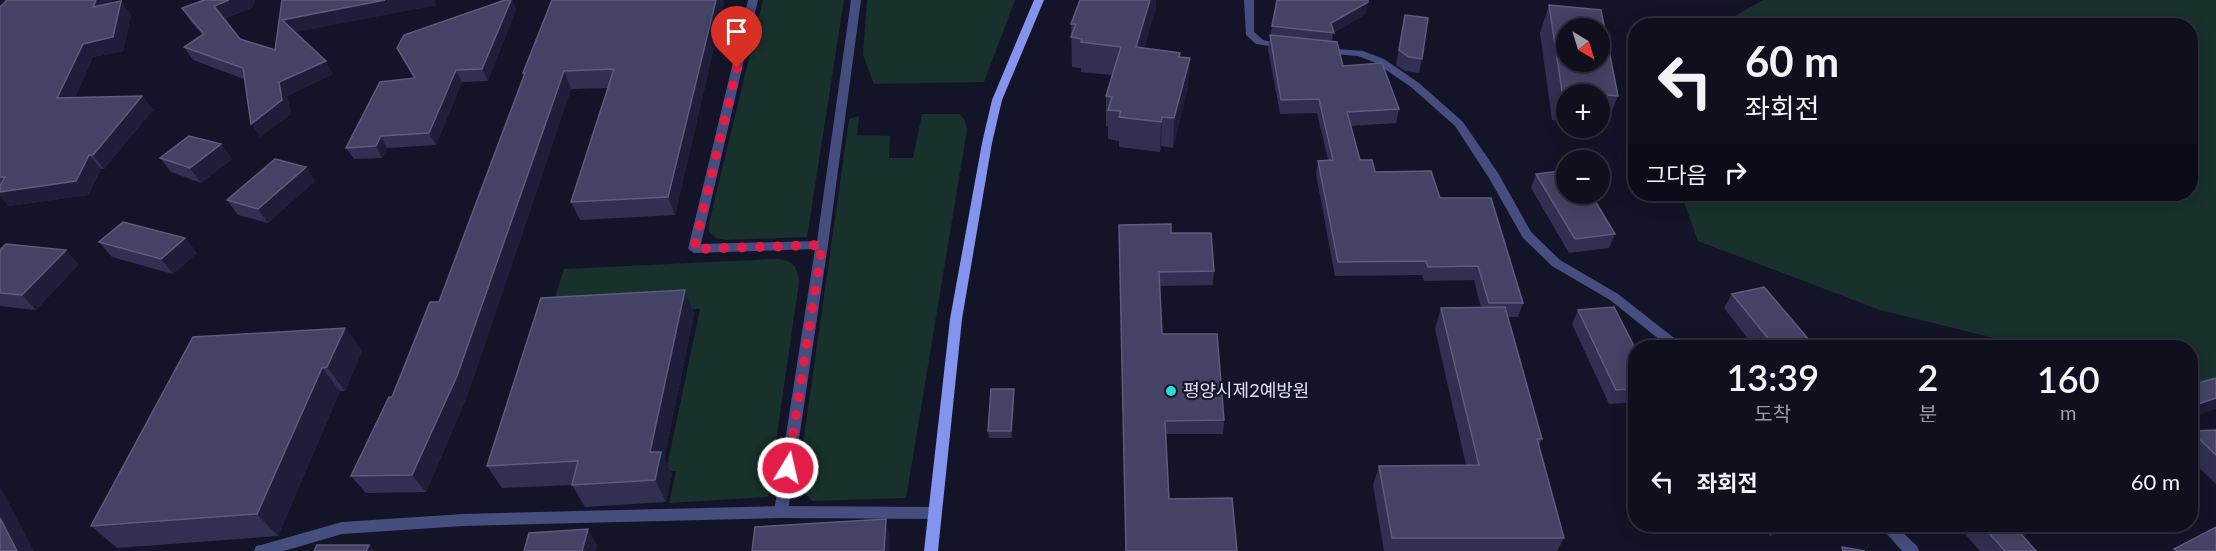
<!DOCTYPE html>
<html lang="ko">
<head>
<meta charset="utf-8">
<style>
	:root { --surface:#0f0f1e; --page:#181827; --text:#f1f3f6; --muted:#9b9ca4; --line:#2f2f3c }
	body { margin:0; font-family:Lato,"Noto Sans KR",sans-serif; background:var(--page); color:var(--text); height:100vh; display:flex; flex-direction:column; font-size:22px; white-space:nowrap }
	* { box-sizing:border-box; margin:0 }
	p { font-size:20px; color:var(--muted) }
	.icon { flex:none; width:33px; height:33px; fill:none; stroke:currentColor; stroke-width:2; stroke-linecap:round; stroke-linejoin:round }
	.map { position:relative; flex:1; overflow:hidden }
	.drawer { position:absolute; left:1628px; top:340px; width:570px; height:192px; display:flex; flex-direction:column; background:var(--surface); border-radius:24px; box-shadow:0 3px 15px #0003,0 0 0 2px var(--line) }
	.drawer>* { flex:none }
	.guide { position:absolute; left:1628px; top:18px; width:570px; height:183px; border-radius:24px; box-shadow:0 3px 15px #0003,0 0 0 2px var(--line); background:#0f0f1e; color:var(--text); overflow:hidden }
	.needle { width:39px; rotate:142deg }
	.buttons { position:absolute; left:1556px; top:18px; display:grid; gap:12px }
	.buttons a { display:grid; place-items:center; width:54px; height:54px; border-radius:50%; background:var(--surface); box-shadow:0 3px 15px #0003,0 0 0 2px var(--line); font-size:30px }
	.pin { position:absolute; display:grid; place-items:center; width:51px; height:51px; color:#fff; margin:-62px -26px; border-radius:50% 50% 50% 0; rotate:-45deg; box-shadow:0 0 6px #0007 }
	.pin .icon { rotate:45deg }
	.me { position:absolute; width:66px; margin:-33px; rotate:9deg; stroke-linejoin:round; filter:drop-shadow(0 0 4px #0008) }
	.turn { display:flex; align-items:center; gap:21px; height:126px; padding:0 18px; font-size:27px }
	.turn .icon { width:78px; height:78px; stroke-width:2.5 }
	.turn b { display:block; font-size:42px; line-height:51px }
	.then { display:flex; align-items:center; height:57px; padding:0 18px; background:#0003; gap:12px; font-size:22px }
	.eta { display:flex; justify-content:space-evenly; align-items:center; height:102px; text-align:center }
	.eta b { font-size:36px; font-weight:600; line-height:42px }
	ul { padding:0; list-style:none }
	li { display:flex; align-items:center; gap:18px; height:78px; padding:0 18px }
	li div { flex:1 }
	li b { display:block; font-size:22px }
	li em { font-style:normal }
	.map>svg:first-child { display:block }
</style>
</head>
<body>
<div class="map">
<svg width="2216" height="551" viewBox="0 0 2216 551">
	<rect width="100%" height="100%" fill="#141428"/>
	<path fill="#18312c" d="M763,0H844L807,237L727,240L716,238L709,232V223Z
		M867,0H1015L984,82L874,84L863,55Z
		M1763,0H2216V385L2190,380V348H2035L1880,310L1698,241L1681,194H2190V26L1729,25L1735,16Z
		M922,114H960L965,121L967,130L906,498L812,501L802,489L799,472L849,119L859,116L857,135L890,136L889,158H913Z
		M772,259C790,259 798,263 799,282L768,497L669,503L676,471H666L700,309L549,316L564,269Z"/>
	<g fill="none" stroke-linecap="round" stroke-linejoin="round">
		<path fill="#464e80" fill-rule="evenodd" d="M748,0H758L701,244L817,241L851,0H861L828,245L788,512L786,516L781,518L776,516L774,512L815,249L694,253L688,249Z"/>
		<path fill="#464e80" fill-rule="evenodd" d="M1244,0H1254V32L1263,40L1287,45V49L1256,44L1246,35Z
			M1325,48L1363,51L1384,59L1419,83L1463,122L1498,173L1531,232L1560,260L1618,294L1683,345L1685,348H1670L1610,300L1552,266L1523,238L1489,178L1455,126L1411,87L1376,63L1358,56L1321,53V49Z
			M781,506L934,507L939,509L941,513L939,517L934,519L781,518L463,526L342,534L284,551H254L256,546L261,545L342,522L463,514Z
			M1879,525H1895L1917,546L1919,551H1902Z"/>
		<path fill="#8493ee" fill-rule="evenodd" d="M1034,0H1044L1002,100L992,143L962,319L938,551H924L950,319L982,143L992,100Z"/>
	</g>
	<path fill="#313053" d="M7,0H112L110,3L121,1L131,15L123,51L93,57L75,97L142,96L153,110L104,169H101L88,195L9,206L0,196V7Z
		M282,0H434L436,5L295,32L333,74L287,96L291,114L260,137L244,79L193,60L184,47L203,35L191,22L182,8L253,7L224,19L240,39L275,50Z
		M552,0H723L724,4L675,215L580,220L571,202L608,88L571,89L468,394L426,492L366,493L351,476L392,397L439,302L524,76L523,73Z
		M1549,5L1618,96L1606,125L1599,124V94H1566V121L1552,120L1540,33Z
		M1156,8L1144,48L1180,57L1188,87L1173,148L1161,146L1160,152L1119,147V141L1108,139V126H1106V96L1112,75L1081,72V68L1072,67L1071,24Z
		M516,9L488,81L462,82L436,145L387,148L382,158L354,159L346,148L415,78L397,48Z
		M1366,14L1333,33L1332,42L1343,66L1399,109L1396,123L1351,126L1360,160L1375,172L1440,198L1523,303L1518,317H1507L1542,439L1539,446L1564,538L1557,551H1384L1373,485L1379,466L1466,465L1435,329L1441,308H1481L1474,280L1424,281L1422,275L1335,276L1316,174L1318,161L1328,160L1317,113L1280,114L1268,49L1272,26Z
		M1405,15L1422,59L1419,73L1405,71L1396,65Z
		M221,144L232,159L201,183L171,172L160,158Z
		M306,167L315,181L268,223L238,215L227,200Z
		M1536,174L1615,234L1609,248L1569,253L1531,188Z
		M185,238L197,253L173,274L112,257L99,242Z
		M1119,239L1214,271L1213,285L1160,286L1162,334L1224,420L1223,434H1166L1169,499L1237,551H1126Z
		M0,250L79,264L36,310L0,306Z
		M685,290L694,314L664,459L672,474L666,502L585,507L572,485L502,488L487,466Z
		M1732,294L1816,348H1755L1724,308Z
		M1578,310L1635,348V402L1609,404L1572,324Z
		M345,328L362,351L345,391H340L278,536L117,548L91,526Z
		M1014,396L1012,438H989L988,431Z
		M2216,430V484L2190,459V432L2191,431Z
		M1761,525H1800L1799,526L1770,536Z
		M1957,525H2026L2023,537L2036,551H1980Z"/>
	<path fill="#1e1d3a" d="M96,0H112L103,20L93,7Z
		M229,0H255L253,7L222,19L214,6Z
		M385,0H434L436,5L291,33L282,20Z
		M511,0H513L516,9L488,81L482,69Z
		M716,0H723L724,4L675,215L668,197Z
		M1150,0H1156V8L1135,77L1136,47Z
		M121,1L131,15L123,51L93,57L68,111L57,98L83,44Z
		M1368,2L1366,14L1332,33L1331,23Z
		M1190,58L1188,87L1173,148L1174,118Z
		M326,61L333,74L287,96L291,114L260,137L251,124L279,82Z
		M456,70L462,82L436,145L429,133Z
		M564,71L571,89L468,394L426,492L412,475Z
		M142,96L153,110L104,169L93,155Z
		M1162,117L1161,146L1160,152L1161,122Z
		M381,136L387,148L382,158L376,146Z
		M221,144L232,159L201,183L190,168Z
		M89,155L101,169L88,195L9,206L0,196V192Z
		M306,167L315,181L268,223L258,209Z
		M185,238L197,253L173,274L161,259Z
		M66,250L79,264L36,310L22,295Z
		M685,290L694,314L664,459L672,474L666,502L655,480L650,452Z
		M345,328L362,351L345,391L327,367Z
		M322,368L340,391L278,536L257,514Z
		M1014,389V396L1012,438L1011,431Z
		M2216,398V409L2190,418V407Z
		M0,486L34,551H17L0,518Z
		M886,519L890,537V551H884Z
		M1778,525H1800L1799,526L1770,536Z
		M588,529L597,545L596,551H582Z
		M2031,531L2016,544L2021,534Z
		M369,545L375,551H366Z"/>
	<path fill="#444365" stroke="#5c5c7c" stroke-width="1.5" fill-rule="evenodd" d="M7,0H96L93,7L121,1L113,37L83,44L57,98L142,96L93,155H89L76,181L0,192V186L5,177H0V7Z
		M204,0H229L214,6L240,39L275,50L282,0H385L282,20L326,61L279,82L282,100L251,124L243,68L184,47L204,34L182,8Z
		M505,0H511L482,69L456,70L429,133L381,136L376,146L346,148L380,82L415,78L397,48L404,35Z
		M552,0H716L668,197L571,202L614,69L564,71L457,376L412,475L351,476L389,397H392L430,302H439L525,73H523Z
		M1080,0H1150L1136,47L1180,53L1179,57L1190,58L1174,118L1162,117L1161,122L1119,117L1121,111L1108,110L1112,97L1106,96L1121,47L1081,42L1082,39L1071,37L1076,24H1071Z
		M1277,0H1368V2L1331,23L1334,33L1272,26Z
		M1549,5L1601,10L1618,96L1562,91ZM1566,28H1599V62H1566Z
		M1405,15L1428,18L1422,59L1409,57L1399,50Z
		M1270,35L1337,42L1343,66L1382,63L1399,109L1347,112L1360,160H1372L1375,172L1431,171L1440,198H1491L1523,303H1489L1478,266L1428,267L1426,261L1338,262L1318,161L1333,160L1319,99L1281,100Z
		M189,136L221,144L190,168L160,158Z
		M275,159L306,167L258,209L227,200Z
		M1566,170V194H1591L1615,234L1575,239L1536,174Z
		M123,222L185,238L161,259L99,242Z
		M1171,224V233H1211L1214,271L1159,272L1162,334H1217L1224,420L1165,421L1169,499L1232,498L1237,551H1126L1119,225Z
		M6,244L66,250L22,295L0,293V250Z
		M1764,287L1816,348H1776L1732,294Z
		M685,290L650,452H661L655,480L572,485L578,461L487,466L541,298Z
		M1505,307L1542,439H1537L1564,538H1392L1379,466L1479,465L1441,308Z
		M1614,307L1635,348V389L1616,390L1578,310Z
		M345,328L327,367L322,368L257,514L91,526L193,337Z
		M2216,378V398L2190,407V385Z
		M991,389H1014L1011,431H988Z
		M2216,430V455L2191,431Z
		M0,518L17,551H0Z
		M886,519L884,551H752L755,527Z
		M1982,525H2026L2031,531L2021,534L2036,551H2005Z
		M2216,527V551H2177L2174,549Z
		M588,529L582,551H524L529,533Z
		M317,545H369L366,551H314Z
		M1842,547L1865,551H1843Z"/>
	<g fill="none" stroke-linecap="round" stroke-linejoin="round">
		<path stroke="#e11d48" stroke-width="10" stroke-dasharray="0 18" d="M737,68L694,249L822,245L788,468"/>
	</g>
	<circle fill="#26e1d3" stroke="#141428" stroke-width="2" cx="1171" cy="391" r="6"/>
	<g text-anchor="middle" stroke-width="4.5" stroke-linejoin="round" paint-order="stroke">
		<g font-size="18" fill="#e0e1fb" stroke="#141428" text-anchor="start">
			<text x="1183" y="397">평양시제2예방원</text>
		</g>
	</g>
</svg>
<div class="buttons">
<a><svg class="needle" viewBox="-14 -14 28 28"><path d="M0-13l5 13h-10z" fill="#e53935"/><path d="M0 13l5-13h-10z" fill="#9b9ca4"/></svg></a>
<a>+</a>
<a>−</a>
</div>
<div class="pin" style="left:737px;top:68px;background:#d93025"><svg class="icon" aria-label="arrive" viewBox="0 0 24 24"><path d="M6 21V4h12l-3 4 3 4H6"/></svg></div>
<svg class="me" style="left:788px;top:468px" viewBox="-20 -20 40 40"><circle r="17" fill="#e11d48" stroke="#fff" stroke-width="3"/><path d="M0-11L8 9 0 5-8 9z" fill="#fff"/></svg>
<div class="guide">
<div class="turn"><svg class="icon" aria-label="left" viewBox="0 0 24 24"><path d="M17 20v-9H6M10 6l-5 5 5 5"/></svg><div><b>60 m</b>좌회전</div></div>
<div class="then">그다음<svg class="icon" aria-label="right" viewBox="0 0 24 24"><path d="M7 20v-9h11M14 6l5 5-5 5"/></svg></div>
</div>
<section class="drawer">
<div class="eta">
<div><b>13:39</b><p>도착</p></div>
<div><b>2</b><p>분</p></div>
<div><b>160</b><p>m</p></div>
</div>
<ul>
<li><svg class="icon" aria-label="left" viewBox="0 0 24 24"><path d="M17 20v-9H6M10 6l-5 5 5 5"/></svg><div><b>좌회전</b></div><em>60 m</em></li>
</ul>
</section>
</div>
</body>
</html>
